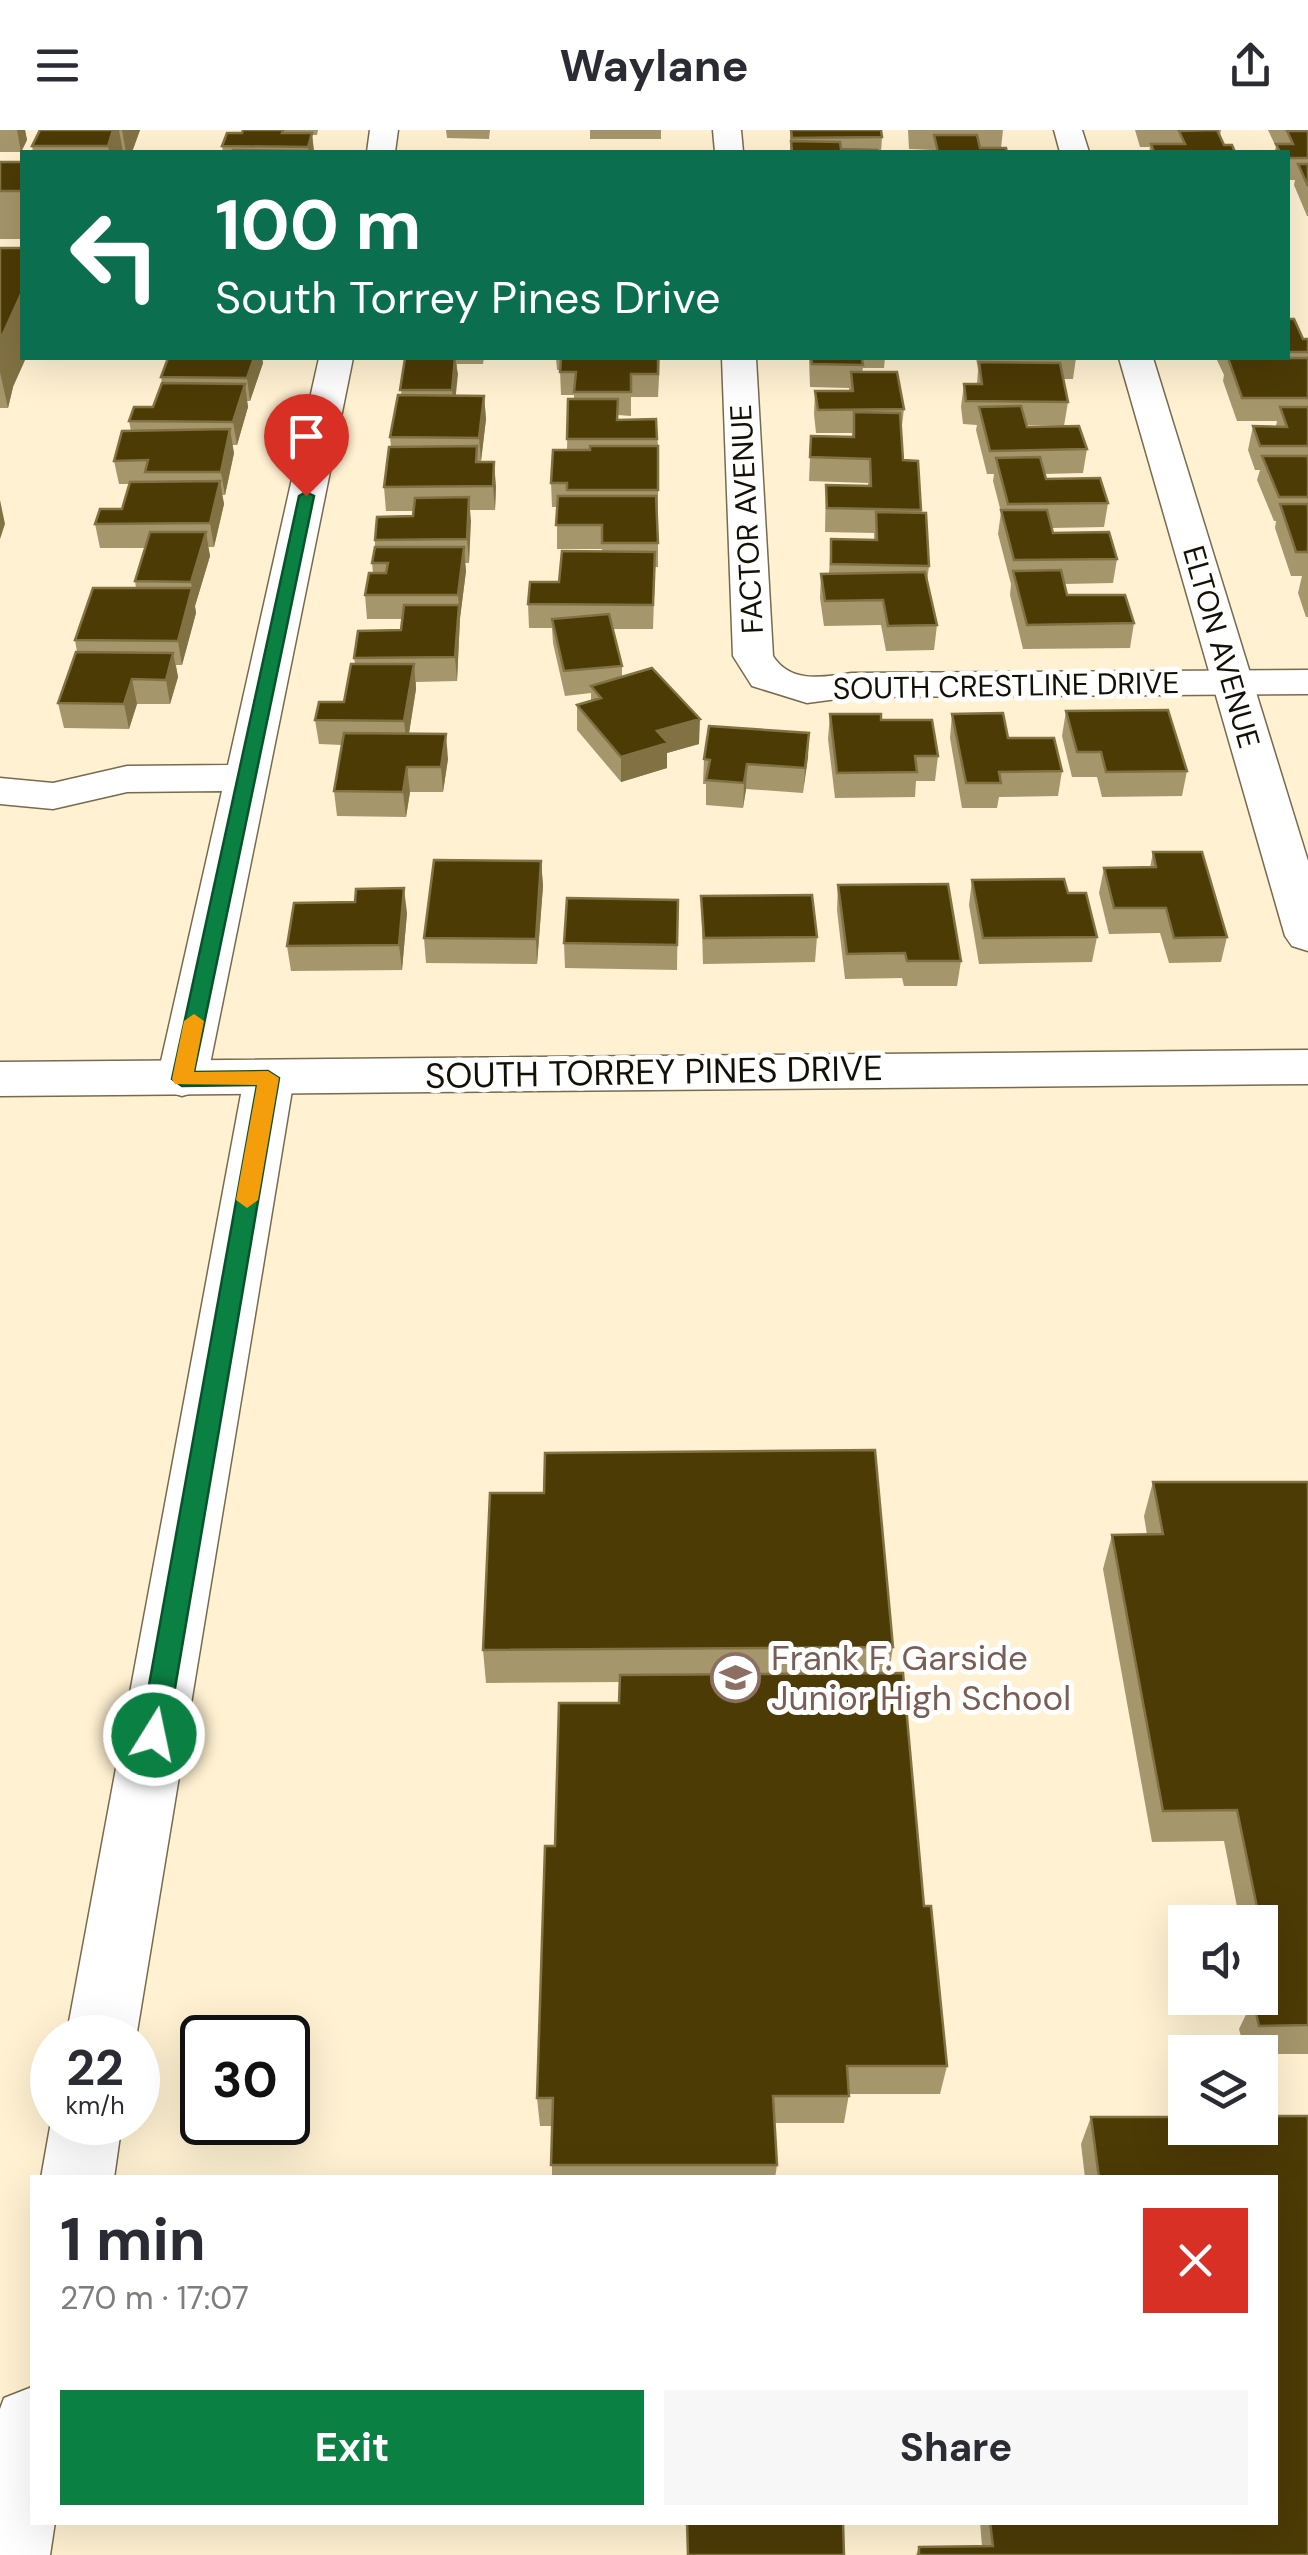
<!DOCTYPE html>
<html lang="en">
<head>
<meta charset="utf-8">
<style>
	:root { --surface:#fff; --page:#f7f7f7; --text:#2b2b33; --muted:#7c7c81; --accent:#0b8043 }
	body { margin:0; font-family:"DM Sans",sans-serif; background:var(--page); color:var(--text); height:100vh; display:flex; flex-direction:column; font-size:38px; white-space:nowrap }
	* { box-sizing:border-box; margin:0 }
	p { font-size:32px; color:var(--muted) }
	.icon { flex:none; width:55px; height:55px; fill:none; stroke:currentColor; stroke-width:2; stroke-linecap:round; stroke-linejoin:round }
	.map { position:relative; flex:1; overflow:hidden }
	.details { position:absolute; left:30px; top:2045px; width:1248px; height:350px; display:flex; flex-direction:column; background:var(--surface); border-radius:0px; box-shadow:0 10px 40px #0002 }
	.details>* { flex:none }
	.hud { position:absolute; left:20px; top:20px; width:1270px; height:210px; border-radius:0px; box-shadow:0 10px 40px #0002; background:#0b6e4f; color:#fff; overflow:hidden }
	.buttons { position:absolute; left:1168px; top:1775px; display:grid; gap:20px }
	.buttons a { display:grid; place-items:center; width:110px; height:110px; border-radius:0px; background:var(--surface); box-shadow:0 10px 40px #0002; font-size:50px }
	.speed { position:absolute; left:30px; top:1885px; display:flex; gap:20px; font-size:50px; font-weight:700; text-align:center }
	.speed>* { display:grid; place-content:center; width:130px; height:130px; border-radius:50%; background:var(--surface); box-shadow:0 10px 40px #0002; line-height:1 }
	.speed small { font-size:25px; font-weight:400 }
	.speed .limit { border:5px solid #111; border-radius:15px; background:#fff; color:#111 }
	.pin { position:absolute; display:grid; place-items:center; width:85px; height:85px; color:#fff; margin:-102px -42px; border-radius:50% 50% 50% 0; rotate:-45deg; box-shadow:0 0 10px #0007 }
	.pin .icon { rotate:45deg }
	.me { position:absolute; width:110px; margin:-55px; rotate:10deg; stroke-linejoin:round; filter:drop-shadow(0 0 8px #0008) }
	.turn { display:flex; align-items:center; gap:35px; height:210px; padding:0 30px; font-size:45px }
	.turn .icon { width:130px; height:130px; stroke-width:2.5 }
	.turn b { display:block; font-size:70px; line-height:85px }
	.round { display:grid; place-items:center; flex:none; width:105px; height:105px; border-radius:0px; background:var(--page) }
	.head { display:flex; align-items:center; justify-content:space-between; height:170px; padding:0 30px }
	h1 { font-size:60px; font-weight:700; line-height:75px }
	.action { display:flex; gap:20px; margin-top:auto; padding:20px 30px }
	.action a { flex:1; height:115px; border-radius:0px; background:var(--accent); color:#fff; font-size:40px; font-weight:700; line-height:115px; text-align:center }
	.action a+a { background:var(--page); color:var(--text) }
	header { display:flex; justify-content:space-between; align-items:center; height:130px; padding:0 30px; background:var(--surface); font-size:45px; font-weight:700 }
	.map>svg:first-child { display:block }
</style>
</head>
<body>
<header><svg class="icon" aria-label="menu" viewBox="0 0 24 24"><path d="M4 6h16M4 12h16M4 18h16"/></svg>Waylane<svg class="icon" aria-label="share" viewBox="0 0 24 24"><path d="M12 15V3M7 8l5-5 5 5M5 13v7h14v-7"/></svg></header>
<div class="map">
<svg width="1308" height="2425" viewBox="0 0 1308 2425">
	<rect width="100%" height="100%" fill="#fff1d1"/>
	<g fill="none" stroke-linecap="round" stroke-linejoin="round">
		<defs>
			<path id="minor" d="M370,0H398L395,22H367Z
				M713,0H741L743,22H715Z
				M319,228H353L207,949L199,961L182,966L165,961L157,949L222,661L127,662L53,679L0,674V648L53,653L127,636L228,635Z
				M722,228H756L773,526C791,554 823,547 852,543L1308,540V564L852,567L807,573L752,556L733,526Z
				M269,931L286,936L294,948L136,1908H66L244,948L252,936Z
				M52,1986V1992H122L114,2048H41Z
				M32,2257V2392H55L50,2425H0V2279L4,2268Z"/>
			<path id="tertiary" d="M1054,0H1082L1089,22H1060Z
				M1119,228H1153L1308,731V821L1292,816L1285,806Z"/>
			<path id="secondary" d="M1308,920V954L0,966V932Z"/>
		</defs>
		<use href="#minor" stroke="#776b4f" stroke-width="3"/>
		<use href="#tertiary" stroke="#776b4f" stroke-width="3"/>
		<use href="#secondary" stroke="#776b4f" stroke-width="3"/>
		<use href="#minor" fill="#fff" fill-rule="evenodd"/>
		<use href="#tertiary" fill="#fff" fill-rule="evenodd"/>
		<use href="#secondary" fill="#fff" fill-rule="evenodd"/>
	</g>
	<path fill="#a6966c" d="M0,0H25L27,10L21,22H0Z
		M40,0H140L132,22H33L32,16Z
		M243,0H318L317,5H312L314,22H223L222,16L242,3Z
		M446,0H490L489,9L447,8Z
		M590,0H661V9H590Z
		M790,0H881L882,7L881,22H790Z
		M908,0H1003L1001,18L1007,22H932V20L909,19Z
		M1135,0H1221L1220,6L1224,15L1235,22H1149L1150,17H1140Z
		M1268,0H1308V86H1307L1294,55L1295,50H1288V22H1274L1276,17Z
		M0,32H22V109H0Z
		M0,118L13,257L8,278H0Z
		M1288,189L1303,209H1308V487H1306L1298,463L1302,446H1291L1275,398L1276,391H1274L1257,350L1260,340H1255L1248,320L1253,296H1276L1277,291H1237L1223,251L1224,245L1216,228H1288Z
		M168,228H262L263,233L250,271H247L248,277L237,315H232L234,323L225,365H222L224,374L214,417H208L210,426L195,476L196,483L182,535H176L178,547L170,574H137L129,599L64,598L58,573L77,522L75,510L136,458L135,451L145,418H100L95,394L122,379L129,354H119L114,331L131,301L129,291L153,277L162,253L161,247Z
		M405,228H484L483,234H457L455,265L484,266L486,289L481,331L478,332L496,356L495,380H470L469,433H465L466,441L460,488L457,551L416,552V559L409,603L448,629L443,662H410L406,687L337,686L334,661L342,615L319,614L315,590L344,572L355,534L354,528L401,500L403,489H367L365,465L373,443L372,433L375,417V410L413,386L414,381H386L384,357L391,317L390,307L401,265Z
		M556,228H660L658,267H631V286L618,285V290L656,289L658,316V437H655L653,499H613L622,536V547L699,614L667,623V638L621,652L577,600V575L591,571V563L565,566L553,513L552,498H529L528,474L602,421V419H557V377H552L551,353L567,320L568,269H574V265H561L560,240H557Z
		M809,228H885L884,238H863L862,242L904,279L901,303L903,330L918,331L921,383L929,436L927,452L937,495L934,520L886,521L881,495L824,496L820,468L821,444H829L831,409L874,410V403L825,402L826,355L868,356V353L809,351L811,306L852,307V303H816L814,284L815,261H849V258L810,257Z
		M976,228H1076L1073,249H1063L1068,272L1064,296L1027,295V297L1087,319L1083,343L1044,344L1046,349L1108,373L1104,397L1052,398L1053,403L1117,429L1113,453L1064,454L1067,465L1134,493L1130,518L1023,519L1010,465L1011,454L998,404L1001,382L993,351L994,344H987L976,300L977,295L963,294L961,277L964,254H977L978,240Z
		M1066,581L1187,641L1182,666L1102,667L1097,647H1072L1062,606Z
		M830,584L881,590L938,626L935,651H916L915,667L835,668L828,609Z
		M952,584L1008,608L1062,641L1058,666L999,667L997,678H962L950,608Z
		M809,603L803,663L746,659L743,678L706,675V654H703L704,629Z
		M1153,722L1227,807L1221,832L1169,833L1160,803L1109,804L1099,763L1104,738H1150Z
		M541,731L543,756L537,834L426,833L424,808Z
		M972,750L1068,763L1097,807L1092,832L979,834L969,775Z
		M838,755L961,831L957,856H904L902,848L845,849L837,780Z
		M701,766L817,807L815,832L703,834Z
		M678,770L677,840L565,838L564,813Z
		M407,783L402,840L291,841L287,816Z
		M1153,1352H1308V1924H1260V1922H1245L1239,1899L1253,1870H1256L1255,1868H1260V1792H1240L1224,1711L1152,1712L1103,1439L1112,1405H1147L1144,1386Z
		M893,1517L889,1543L947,1936L940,1964H849L844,1993H774L777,2035L775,2048H552V1996H540L537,1968L555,1716L619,1573L620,1552L486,1553L483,1520Z
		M1260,1986H1308V2425H916L919,2417L982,2416L980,2392H1275V2048H1085L1081,2014L1091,1987H1185V1998H1260Z"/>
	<path fill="#827243" d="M17,0H25L27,10L21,22Z
		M113,0H119L123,22H109L108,16Z
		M122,0H140L132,22H126Z
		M312,3L314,22H308V17Z
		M22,162V228H26L13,257L8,278L0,242V213L2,206Z
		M254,228H262L263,233L250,271L247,248Z
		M455,228L458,244L454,283L452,260Z
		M245,254L248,277L237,315L233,292Z
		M484,266L486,289L481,331L479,308Z
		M230,299L234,323L225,365L221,342Z
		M494,332L496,356L495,380L493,356Z
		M220,351L224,374L214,417L210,393Z
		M469,367L471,391L469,433L467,409Z
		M0,370L5,394L0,409Z
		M206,402L210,426L195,476L191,452Z
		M464,417L466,441L460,488L457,551L455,527L459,477L458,465Z
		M192,458L196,483L182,535L178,511Z
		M173,523L178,547L170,574L166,550Z
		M414,534L416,559L407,616L404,591Z
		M132,549L137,574L129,599L124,574Z
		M700,589L699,614L667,623V638L621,652V627L657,601Z
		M809,603L808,628L803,663L805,638Z
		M446,604L448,629L443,662L441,637Z
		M747,634L746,659L743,678L744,653Z
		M407,637L410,662L406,687L403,662Z
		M541,731L543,756L537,834L536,809Z
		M404,758L407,783L402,840L399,815Z"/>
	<path fill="#4d3b06" stroke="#827243" stroke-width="2.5" d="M40,0H113L108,16H32Z
		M243,0H283L282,3H312L308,17L222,16L227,3H242Z
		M791,0H881L882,7L792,8Z
		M1217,0L1224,15H1232L1235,22H1154L1151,14H1185L1179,1Z
		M1287,1H1308V28H1288V22H1280L1276,14H1293Z
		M934,5H977L980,18H1006L1007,22H938Z
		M791,11L840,12L841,19L877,20V22H792Z
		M233,20L306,21V22H233Z
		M0,32H22V61H0Z
		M1298,34H1308V56Z
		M0,118H22V162L2,206L0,213Z
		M1288,189H1294L1303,209H1308V222H1288Z
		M168,228H254L247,248L161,247Z
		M405,228H455L452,260H400Z
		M561,228H658V244H631V262H574L576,242H560Z
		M811,228H862L863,235L812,234Z
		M1228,228H1308V268H1242Z
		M979,232L1060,233L1068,272L966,271L964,254H982Z
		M851,242H897L904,279L818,280L815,261H853Z
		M162,253L245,254L233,292L129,291L134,277H153Z
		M398,265L484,266L479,308L390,307Z
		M568,269H618L617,290L656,289L657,309H567Z
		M1021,276L1027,297L1079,296L1087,319L990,321L979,277Z
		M1280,277H1308V316H1260L1253,296L1287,297Z
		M854,282L900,283L903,330L918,331L921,380L827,378L826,355L871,356L870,329L810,327L811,306L854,307Z
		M230,299L221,342H145L148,330L114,331L122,301Z
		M477,316L476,332H494L493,356L384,357L389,317Z
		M590,316H658V360H567V353H551L553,320H590Z
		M1262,326H1308V367H1279Z
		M1040,327L1046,349L1100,348L1108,373L1008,374L996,328Z
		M220,351L210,393L95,394L100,379H122L130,352Z
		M558,366H656L658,413H602V395H556Z
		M469,367L467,409L375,410L377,387L413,386L415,368Z
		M1280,374H1308V422H1296Z
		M1001,380H1047L1053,403L1109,402L1117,429L1014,430Z
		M876,382L926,383L929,436L831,434V409L877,410Z
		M150,402H206L191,452L135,451Z
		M375,417H464L458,465H365L369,443H386L388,433H372Z
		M562,421L655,422L653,475L528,474L530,452H559Z
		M1061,440L1067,465H1125L1134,493L1027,495L1013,441Z
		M925,442L937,495L888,496L883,470L825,471L821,444Z
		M93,458H192L178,511L75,510Z
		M404,475H459L455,527L354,528L358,501L401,500Z
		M609,484L622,536L564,541L552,489Z
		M76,522L173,523L166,550L132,549L124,574L58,573Z
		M351,534H414L404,591L315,590L319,572H344Z
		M652,538L700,589L657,601L668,613L621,627L577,575L601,568L591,556Z
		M1168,580L1187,641L1106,642L1101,622H1077L1066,581Z
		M1003,583L1008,608H1054L1062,641L999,642L1001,653H966L952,584Z
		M830,584H881V590H932L938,626H915L917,642L837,643Z
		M709,596L809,603L805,638L747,634L744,653L706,650L710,630L704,629Z
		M344,603L446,604L441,637H407L403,662L334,661Z
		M1153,722H1202L1227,807L1174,808L1166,778H1114L1104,738L1156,737Z
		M434,730L541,731L536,809L424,808Z
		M1064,749L1068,763H1086L1097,807L983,808L972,750Z
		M948,754L961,831H907L905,823L847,824L838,755Z
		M404,758L399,815L287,816L294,773L355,772L356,759Z
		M812,765L817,807L704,808L701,766Z
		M567,768L678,770L677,815L564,813Z
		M875,1320L893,1517L483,1520L490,1363H544L545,1323Z
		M1153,1352H1308V1895L1259,1896L1253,1870H1276L1237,1680L1163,1681L1112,1405L1163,1404Z
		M903,1543L924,1776H931L947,1936H847L849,1966H773L777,2035H551L553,1968H537L545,1716H555L559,1573H619L620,1545Z
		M1260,1986H1308V2425H919V2417L993,2416L990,2392H1275V2048H1099L1091,1987H1185V1998H1260Z
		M687,2392H843L844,2425H688Z"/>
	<path fill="#0b8043" stroke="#07532c" stroke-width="2.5" d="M306,362L314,366L194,942L268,941L279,948L167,1605L163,1613L154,1616L144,1613L140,1605L257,955L182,956L172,949L299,366Z"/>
	<path fill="#f59e0b" d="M194,884L204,891L194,942L268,941L279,948L258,1070L247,1078L236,1070L257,955L175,954L172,949L184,891Z"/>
	<defs>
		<symbol id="school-ring" viewBox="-11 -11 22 22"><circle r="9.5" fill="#fff" stroke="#8d6e63" stroke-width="1.5"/><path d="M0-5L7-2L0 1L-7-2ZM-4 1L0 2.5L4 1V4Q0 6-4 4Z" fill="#8d6e63"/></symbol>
	</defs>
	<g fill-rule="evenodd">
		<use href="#school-ring" x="708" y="1520" width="55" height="55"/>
	</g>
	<g text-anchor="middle" stroke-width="10" stroke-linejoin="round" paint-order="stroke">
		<g font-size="30" fill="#141005" stroke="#fff">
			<text transform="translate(747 389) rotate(-93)" y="10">FACTOR AVENUE</text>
			<text transform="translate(1221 517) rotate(74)" y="10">ELTON AVENUE</text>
			<text transform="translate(1006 556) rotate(-1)" y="10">SOUTH CRESTLINE DRIVE</text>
		</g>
		<g font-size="35" fill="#141005" stroke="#fff">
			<text transform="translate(654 942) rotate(-1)" y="12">SOUTH TORREY PINES DRIVE</text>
		</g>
		<g font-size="35" fill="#785e54" stroke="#fff" text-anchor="start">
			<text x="771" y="1540">Frank F. Garside<tspan x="771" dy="40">Junior High School</tspan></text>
		</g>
	</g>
</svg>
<div class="buttons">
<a><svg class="icon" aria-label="sound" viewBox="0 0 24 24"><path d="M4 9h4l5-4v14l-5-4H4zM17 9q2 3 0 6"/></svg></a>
<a><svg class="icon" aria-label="layers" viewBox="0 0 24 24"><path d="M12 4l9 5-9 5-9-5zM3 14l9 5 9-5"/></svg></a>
</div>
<div class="speed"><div>22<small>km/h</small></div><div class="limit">30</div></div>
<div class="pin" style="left:306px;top:366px;background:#d93025"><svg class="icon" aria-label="arrive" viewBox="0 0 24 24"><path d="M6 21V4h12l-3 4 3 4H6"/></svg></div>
<svg class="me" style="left:154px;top:1605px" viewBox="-20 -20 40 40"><circle r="17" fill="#0b8043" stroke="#fff" stroke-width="3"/><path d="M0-11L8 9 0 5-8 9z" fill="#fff"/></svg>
<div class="hud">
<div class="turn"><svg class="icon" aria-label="left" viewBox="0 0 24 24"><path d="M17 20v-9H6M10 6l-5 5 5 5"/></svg><div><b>100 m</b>South Torrey Pines Drive</div></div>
</div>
<section class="details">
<div class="head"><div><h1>1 min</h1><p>270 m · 17:07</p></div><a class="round" style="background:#d93025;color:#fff"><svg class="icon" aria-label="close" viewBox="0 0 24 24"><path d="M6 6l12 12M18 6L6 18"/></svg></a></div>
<div class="action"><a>Exit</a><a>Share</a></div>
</section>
</div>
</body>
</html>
